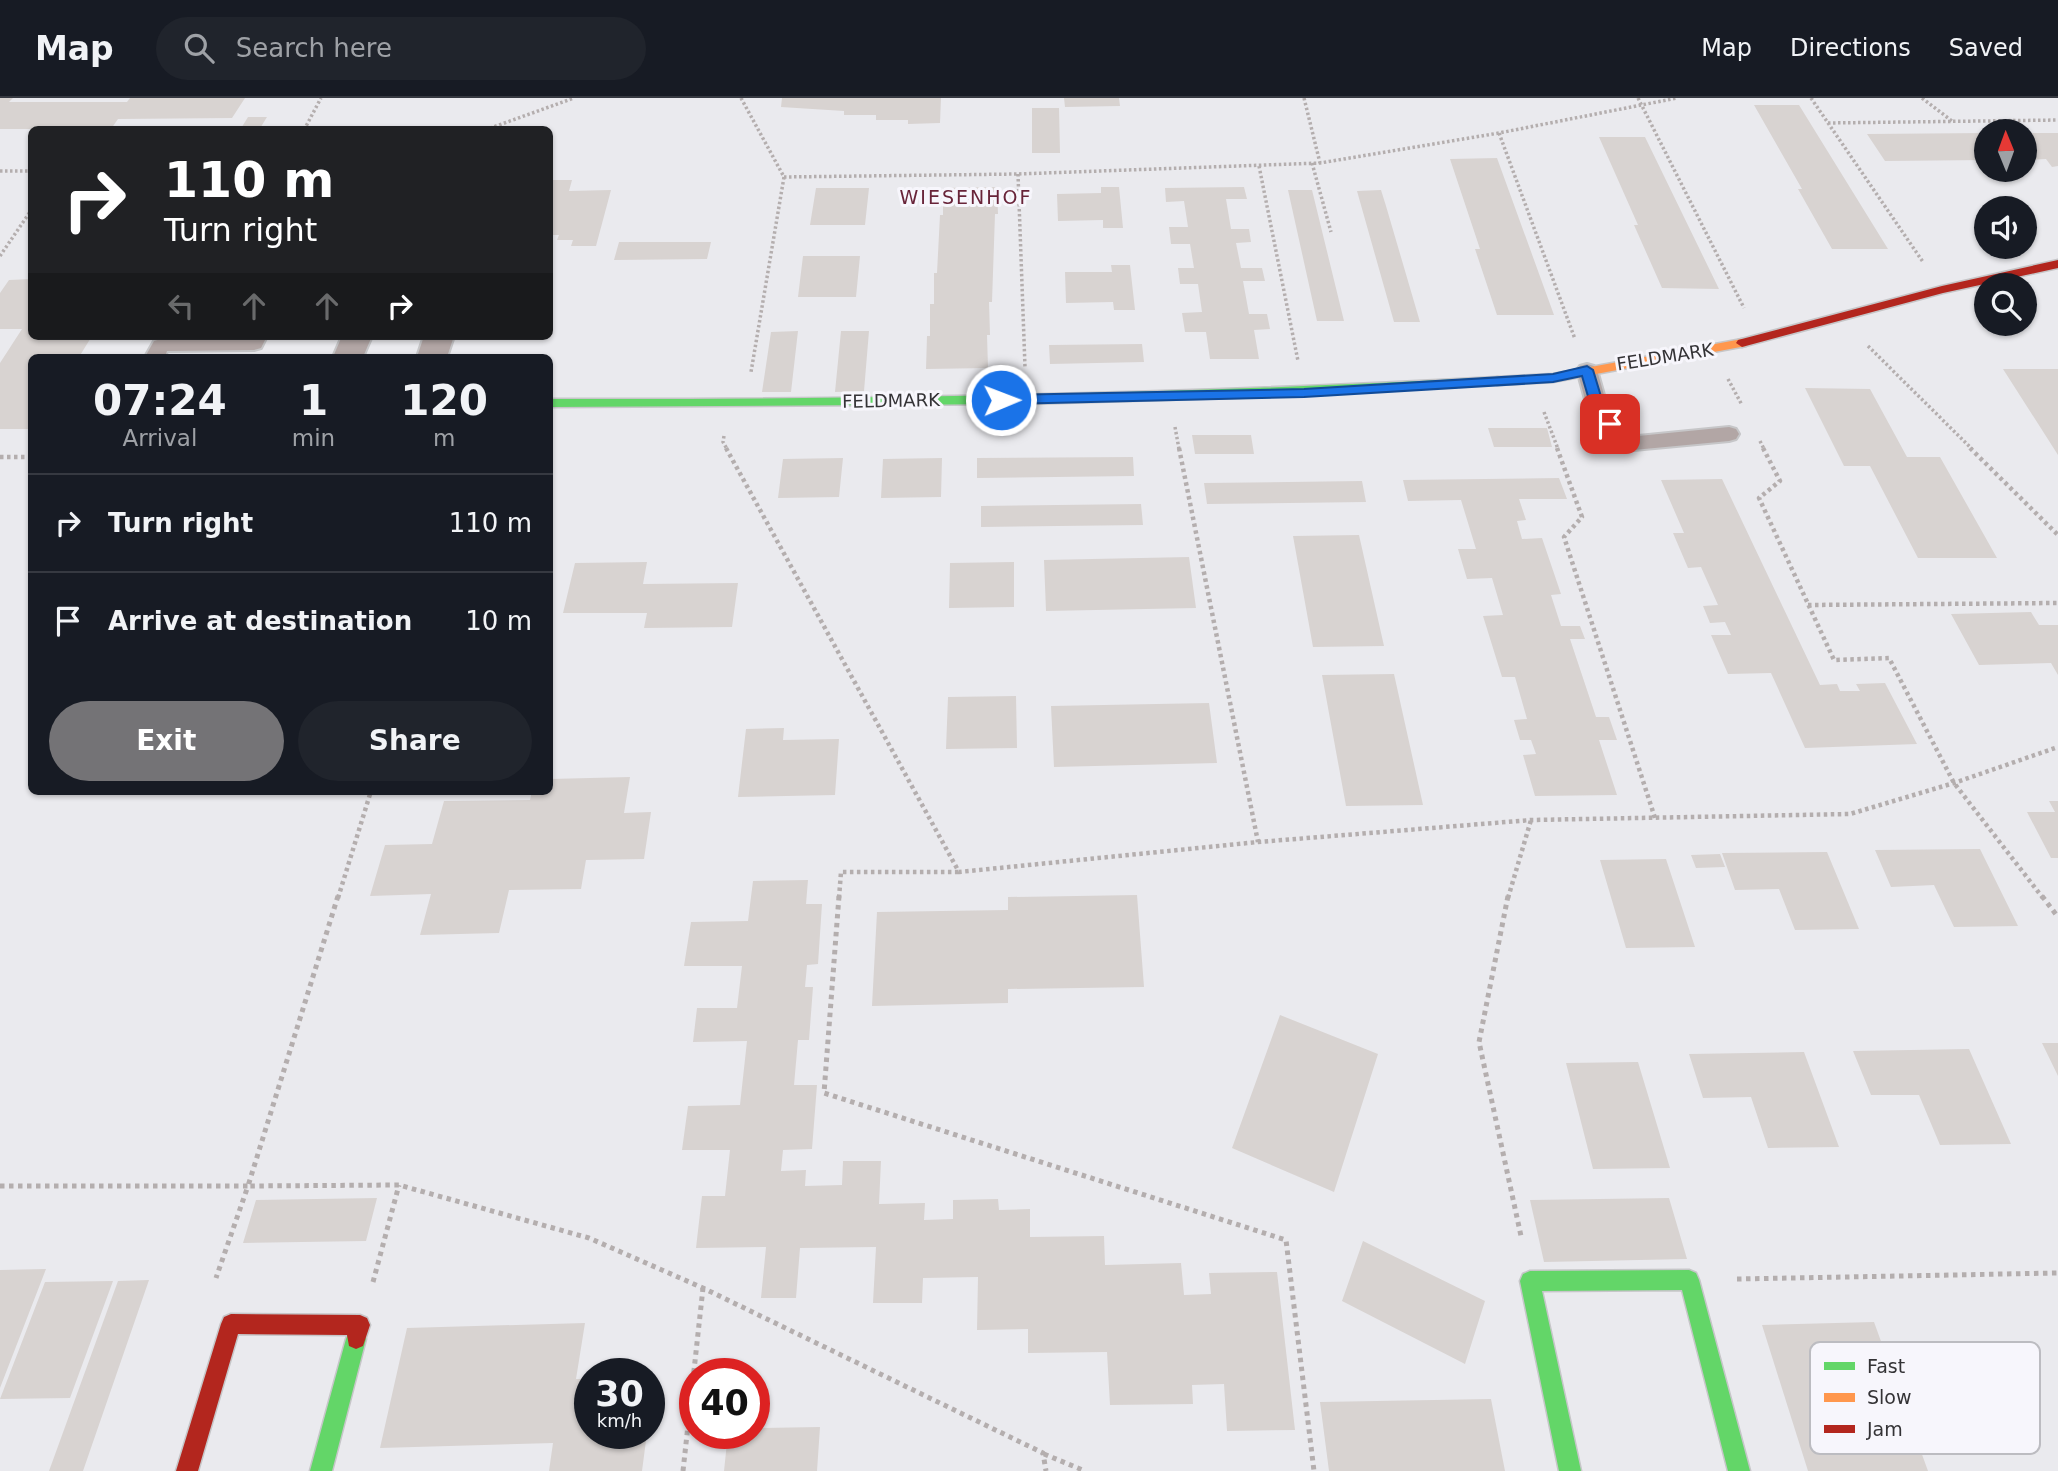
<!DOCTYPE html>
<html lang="en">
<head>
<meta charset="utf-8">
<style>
	:root { --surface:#171b24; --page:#20242c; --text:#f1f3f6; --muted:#9ea1a6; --line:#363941; --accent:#747376 }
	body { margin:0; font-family:"DejaVu Sans",sans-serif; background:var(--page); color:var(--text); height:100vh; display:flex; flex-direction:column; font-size:26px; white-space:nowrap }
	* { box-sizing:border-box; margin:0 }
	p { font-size:23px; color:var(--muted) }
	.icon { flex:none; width:38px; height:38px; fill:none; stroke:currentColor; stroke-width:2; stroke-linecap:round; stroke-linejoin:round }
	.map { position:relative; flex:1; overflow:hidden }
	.sheet { position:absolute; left:28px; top:256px; width:525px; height:441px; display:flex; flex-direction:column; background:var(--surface); border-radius:10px; box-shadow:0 2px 5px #0004 }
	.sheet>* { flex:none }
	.banner { position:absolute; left:28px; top:28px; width:525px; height:214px; border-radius:10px; box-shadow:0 2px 5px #0004; background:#202124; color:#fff; overflow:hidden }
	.needle { width:46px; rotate:359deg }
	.fabs { position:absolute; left:1974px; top:21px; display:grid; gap:14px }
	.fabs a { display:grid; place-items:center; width:63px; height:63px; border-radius:50%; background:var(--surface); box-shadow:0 2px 5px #0004; font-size:35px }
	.speed { position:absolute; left:574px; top:1260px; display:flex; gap:14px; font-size:35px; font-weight:700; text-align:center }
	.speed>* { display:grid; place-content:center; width:91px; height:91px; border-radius:50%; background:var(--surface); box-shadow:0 2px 5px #0004; line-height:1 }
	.speed small { font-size:18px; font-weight:400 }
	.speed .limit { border:10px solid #d22; background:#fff; color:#111 }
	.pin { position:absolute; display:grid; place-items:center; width:60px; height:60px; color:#fff; margin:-30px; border-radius:14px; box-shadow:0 4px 10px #0006 }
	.me { position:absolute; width:77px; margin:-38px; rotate:89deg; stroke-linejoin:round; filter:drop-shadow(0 0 5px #0008) }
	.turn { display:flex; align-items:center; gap:24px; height:147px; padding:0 21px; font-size:32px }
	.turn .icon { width:91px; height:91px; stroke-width:2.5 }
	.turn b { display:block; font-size:49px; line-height:60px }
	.lanes { display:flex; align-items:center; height:66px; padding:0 21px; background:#0003; justify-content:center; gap:35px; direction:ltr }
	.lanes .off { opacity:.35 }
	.eta { display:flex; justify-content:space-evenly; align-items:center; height:119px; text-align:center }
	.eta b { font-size:42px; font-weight:600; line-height:49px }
	.cta { display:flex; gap:14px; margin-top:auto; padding:14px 21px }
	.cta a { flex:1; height:80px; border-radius:42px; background:var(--accent); color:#fff; font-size:28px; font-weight:600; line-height:80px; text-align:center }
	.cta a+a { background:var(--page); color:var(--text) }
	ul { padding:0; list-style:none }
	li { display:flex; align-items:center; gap:21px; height:98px; padding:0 21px; border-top:2px solid var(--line) }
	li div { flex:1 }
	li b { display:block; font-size:26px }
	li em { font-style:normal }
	header { display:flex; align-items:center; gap:42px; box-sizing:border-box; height:98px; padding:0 35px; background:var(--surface); border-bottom:2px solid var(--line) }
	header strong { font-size:33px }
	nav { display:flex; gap:38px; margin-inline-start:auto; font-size:24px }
	.search { width:490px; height:63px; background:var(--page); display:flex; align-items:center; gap:18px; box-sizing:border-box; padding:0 24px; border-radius:38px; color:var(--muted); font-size:26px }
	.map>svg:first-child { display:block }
</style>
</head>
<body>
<header>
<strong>Map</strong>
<div class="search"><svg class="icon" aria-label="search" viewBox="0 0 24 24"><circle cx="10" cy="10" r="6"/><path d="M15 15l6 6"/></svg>Search here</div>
<nav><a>Map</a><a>Directions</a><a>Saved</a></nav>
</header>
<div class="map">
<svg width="2058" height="1373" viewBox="0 0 2058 1373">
	<rect width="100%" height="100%" fill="#eaeaee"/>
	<path fill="#d8d3d1" d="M0,0H13L9,4H127L130,0H245L232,20L118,21L111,31H0Z
		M782,0H941L940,25L908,26V22H876V17H844V13L781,9Z
		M1064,0H1119L1120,8L1065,9Z
		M1754,7H1799L1888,151H1832L1798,91H1802Z
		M1032,10H1059L1060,55H1032Z
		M248,19H267L259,32H240Z
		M1986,35V62L1885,63L1867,36Z
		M2025,35H2058V68L2052,69L2046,61L2025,62Z
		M1599,39H1645L1719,191L1662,190L1634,127H1638Z
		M1497,60L1554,217H1497L1475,151H1480L1450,61Z
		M550,82H572L569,93L611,92L596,148H571L573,142H557L559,137H550Z
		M997,89L998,116H995L992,204H989L990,237H987L988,270L926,271L927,238H930V206H934V175H937L940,117H943V90Z
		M1101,89H1119L1123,130H1103V122L1058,123L1057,96L1101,95Z
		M1244,89L1247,101H1226L1231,131H1249L1251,144L1236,145L1241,170H1262L1265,183H1243L1249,216H1267L1270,231L1254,232L1259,261H1210L1206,234H1185L1182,215L1202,214L1198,186H1180L1178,170H1194L1190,146H1171L1169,129H1188L1184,103L1166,104L1165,90Z
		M816,90H869L865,127H810Z
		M1288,92H1312L1344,223H1317Z
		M1381,92L1386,108L1420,224H1394L1357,93Z
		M619,144H711L707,161L614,162Z
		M803,158H860L856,199H798Z
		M1111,167H1130L1135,212H1114L1113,204L1066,205L1065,174H1112Z
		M32,181V238H92L79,259H32V331H0V265L22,231H0V195L9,182Z
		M798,233L791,294H762L771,234Z
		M841,233H869L864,293L835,294Z
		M1142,246L1144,264L1050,266L1049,247Z
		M2003,271H2058V357Z
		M1805,290L1870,291L1907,359H1940L1997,460H1918L1870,368H1844Z
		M1488,330H1547L1552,349H1494Z
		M1192,337H1251L1254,356H1195Z
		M1133,359L1134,378L977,380V360Z
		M843,360L839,399L778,400L783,361Z
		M942,360L941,399L881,400L883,361Z
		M1559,380L1567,401H1519L1526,422L1517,423L1522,441L1542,440L1561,496L1551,497L1561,528H1580L1585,541H1570L1596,619H1609L1617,642H1599L1617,697L1535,698L1523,657L1536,656L1531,642H1520L1514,622L1527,621L1515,579H1502L1483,518L1503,517L1492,480L1467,481L1458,451H1476L1461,402L1408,403L1403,382Z
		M1722,381L1820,587L1837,586L1840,593H1860L1856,586L1885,585L1917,646L1805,650L1771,575L1728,576L1711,537H1731L1725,524L1710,525L1703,508L1718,507L1701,469L1688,470L1673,435H1684L1661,382Z
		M1362,383L1366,404L1207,406L1204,385Z
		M1141,406L1143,427L981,429V408Z
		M1359,437L1384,548L1313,549L1293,438Z
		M1189,459L1196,510L1046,513L1044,462Z
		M647,464L643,486L738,485L732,529L644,530L647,515H563L575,465Z
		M1014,464V509L949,510L950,465Z
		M2031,514L2039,527H2058V577L2051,565L1979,567L1951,516Z
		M1394,576L1423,707L1346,708L1322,577Z
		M1016,598L1017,650L946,651L948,599Z
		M1209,605L1217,665L1054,669L1051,608Z
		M784,630L783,642L839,641L835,697L738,699L746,631Z
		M630,679L624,715L651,714L644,761L586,762L581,791L509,792L499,835L420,837L431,796L370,798L385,747L432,746L444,703L530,702L532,693H550V681Z
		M2049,703H2058V760H2051L2027,714H2055Z
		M1980,751L2018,828L1954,829L1934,787L1891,789L1875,752Z
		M1827,754L1859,831L1795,832L1779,791L1735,792L1722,755Z
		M1720,756L1725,769L1696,770L1691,757Z
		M1666,761L1695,849L1626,850L1600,762Z
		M808,782L806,806H822L818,866L807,867L805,889H813L809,942H798L794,987H817L812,1051L783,1052L781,1073L806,1072L805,1088L842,1087L843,1063H881L879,1106L925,1105L924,1122L953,1121V1102L998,1101L999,1112L1030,1111V1139L1104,1138L1105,1167L1181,1165L1184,1197L1211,1196L1209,1175L1277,1174L1295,1332L1227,1333L1224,1286L1192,1287L1193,1306L1110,1307L1107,1254L1028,1255V1231L977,1232L978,1179L923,1180L922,1205H873L876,1149L800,1150L796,1200H761L766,1149L696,1150L702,1098H725L730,1052H682L688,1008L740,1007L747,943L693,944L697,910H737L742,868H684L691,824L748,823L753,783Z
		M1137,797L1144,889L1008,891V905L872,908L877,814L1008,812V799Z
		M1280,917L1378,956L1334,1094L1232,1050Z
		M2042,945H2058V978Z
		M1969,951L2011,1046L1940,1047L1919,997H1871L1853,953Z
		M1804,954L1839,1049L1768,1050L1751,999L1703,1000L1689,956Z
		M1638,964L1670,1070L1593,1071L1566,965Z
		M377,1100L366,1143L243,1145L256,1102Z
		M1669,1100L1687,1161L1544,1164L1530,1102Z
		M1363,1143L1485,1203L1465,1266L1342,1203Z
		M46,1171L0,1290V1172Z
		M149,1182L83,1373H49L118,1183Z
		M113,1183L70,1300L0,1301L45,1184Z
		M1874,1224L1928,1373H1808L1762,1227Z
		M585,1225L576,1281H590V1335H647L642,1373H549L553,1345L380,1350L407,1230Z
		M1491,1301L1505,1373H1329L1320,1304Z
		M820,1329L817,1373H724L728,1335H754V1330Z"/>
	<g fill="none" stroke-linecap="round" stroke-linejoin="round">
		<defs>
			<path id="lane" d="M249,238H267L261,250L254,252L167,253L165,259H145L154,243L161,241Z
				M1587,266L1594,268L1597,272L1606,304L1628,339L1729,329L1736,331L1739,336L1736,341L1729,343L1623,353L1616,351L1586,305L1577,272L1580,268Z"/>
			<path id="street" d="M342,238H372L363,259H333Z
				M424,238H454L447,259H417Z"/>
			<path id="fast" d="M1497,279L1501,280V286L1261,299L1024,306L550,309V301C866,302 1181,296 1497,279Z
				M1689,1172L1696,1175L1699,1182L1750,1373H1728L1682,1192L1542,1193L1581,1373H1559L1520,1183L1523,1176L1530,1173Z
				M356,1231L363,1234L366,1241L332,1373H310L346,1241L349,1234Z"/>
			<path id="slow" d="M1742,241L1746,242V248L1553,284L1497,287L1491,283L1497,279L1553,276Z"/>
			<path id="jam" d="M2058,162V170L1943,195L1742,249L1736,245L1738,242L1942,188Z
				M231,1216L360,1217L367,1220L370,1227L363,1248L356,1251L349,1248L347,1237L238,1236L198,1373H176L221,1226L224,1219Z"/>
		</defs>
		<use href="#lane" stroke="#c6c6c8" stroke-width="4"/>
		<use href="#street" stroke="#c6c6c8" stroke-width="4"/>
		<use href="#fast" stroke="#c6c6c8" stroke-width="3"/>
		<use href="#slow" stroke="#c6c6c8" stroke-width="3"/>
		<use href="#jam" stroke="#c6c6c8" stroke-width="3"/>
		<path stroke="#b4aeae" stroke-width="3.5" stroke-dasharray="2.5 2.5" stroke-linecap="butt" d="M741,0L784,79L751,274
			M1304,0L1320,65
			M1638,0L1744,210
			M1811,0L1923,164
			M1922,0L1952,23
			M1828,25L2058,22
			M304,32L321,0
			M485,32L574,0
			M1499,35L1575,241
			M1312,65L1331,134
			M1259,68L1298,263
			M0,73H32
			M1018,76L1025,269
			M784,79L1018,76L1320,65L1499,35L1677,0
			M0,158L32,111
			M1868,248L1972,351
			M1728,281L1742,307
			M1544,314L1558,351
			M1175,329L1179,351
			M724,338L723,344L727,351
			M1760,343L1764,351"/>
		<path stroke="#b4aeae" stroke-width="4.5" stroke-dasharray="3.5 3.5" stroke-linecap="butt" d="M726,350L959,774L1258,744L1531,722L1850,716L1954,685L2058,649
			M1179,350L1258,744
			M1557,350L1582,419L1564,439L1655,720
			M1763,350L1780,383L1759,400L1834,562L1889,560L1954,685L2043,800
			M1970,350L2058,437
			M0,359H32
			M1808,507L2058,505
			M338,800L371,693
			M839,800L841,774H959
			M1508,800L1531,722"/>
		<path stroke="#b4aeae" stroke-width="5" stroke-dasharray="4.5 4.5" stroke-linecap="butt" d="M338,798L248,1088L399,1087L589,1140L703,1190L1043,1355L1046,1373
			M839,798L824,995L1286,1142L1314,1373
			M1508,798L1479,944L1521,1138
			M2042,798L2058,819
			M0,1088H248L216,1180
			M1737,1181L2058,1175
			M373,1184L399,1087
			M1044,1356L1085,1373
			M683,1373L703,1190"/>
		<use href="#lane" fill="#b2a6a5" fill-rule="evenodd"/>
		<use href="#street" fill="#b2a6a5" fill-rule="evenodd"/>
		<use href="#fast" fill="#63d668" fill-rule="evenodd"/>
		<use href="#slow" fill="#ff974d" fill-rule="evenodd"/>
		<use href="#jam" fill="#b3261e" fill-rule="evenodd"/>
	</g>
	<path fill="#1a73e8" stroke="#114b97" stroke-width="2" d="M1587,268L1593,272L1603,305L1616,326L1614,329H1605L1590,305L1582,278L1553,284L1304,299L1001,306L995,302L1001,297L1304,291L1553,276Z"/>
	<g text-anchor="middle" stroke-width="6" stroke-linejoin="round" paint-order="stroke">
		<g font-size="18" fill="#343336" stroke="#f7f6fc">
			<text transform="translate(1665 259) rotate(-9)" y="6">FELDMARK</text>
			<text transform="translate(891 303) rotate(-1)" y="6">FELDMARK</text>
		</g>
		<g font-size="19" letter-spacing="2" fill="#682439" stroke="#f7f6fc">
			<text x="966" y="106">WIESENHOF</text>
		</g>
	</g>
	<rect x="1810" y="1244" width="230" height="112" rx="10" fill="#f7f6fc" stroke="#bcbcc1" stroke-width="2"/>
	<rect x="1824" y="1264" width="31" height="8" fill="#63d668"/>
	<rect x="1824" y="1295" width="31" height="9" fill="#ff974d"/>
	<rect x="1824" y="1327" width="31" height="8" fill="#b3261e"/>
	<g font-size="19" fill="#343336">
		<text x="1867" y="1275">Fast</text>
		<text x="1867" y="1306">Slow</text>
		<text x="1867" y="1338">Jam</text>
	</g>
</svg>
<div class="fabs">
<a><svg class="needle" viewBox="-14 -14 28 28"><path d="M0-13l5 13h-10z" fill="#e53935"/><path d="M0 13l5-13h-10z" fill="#9ea1a6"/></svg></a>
<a><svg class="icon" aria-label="sound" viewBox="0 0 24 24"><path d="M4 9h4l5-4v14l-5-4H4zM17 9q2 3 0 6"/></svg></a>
<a><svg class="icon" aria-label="search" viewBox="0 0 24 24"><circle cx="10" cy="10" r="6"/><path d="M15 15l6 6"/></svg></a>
</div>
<div class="speed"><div>30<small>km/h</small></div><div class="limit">40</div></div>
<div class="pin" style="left:1610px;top:326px;background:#d93025"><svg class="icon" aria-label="arrive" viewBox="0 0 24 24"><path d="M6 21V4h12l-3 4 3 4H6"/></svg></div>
<svg class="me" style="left:1001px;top:302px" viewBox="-20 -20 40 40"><circle r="17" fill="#1a73e8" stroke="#fff" stroke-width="3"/><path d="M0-11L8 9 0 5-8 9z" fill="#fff"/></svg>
<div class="banner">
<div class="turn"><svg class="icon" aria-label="right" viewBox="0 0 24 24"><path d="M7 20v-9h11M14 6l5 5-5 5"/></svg><div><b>110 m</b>Turn right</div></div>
<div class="lanes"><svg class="icon off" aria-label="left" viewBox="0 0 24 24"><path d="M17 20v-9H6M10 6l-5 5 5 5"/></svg><svg class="icon off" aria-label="ahead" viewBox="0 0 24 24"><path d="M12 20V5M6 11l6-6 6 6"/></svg><svg class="icon off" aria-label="ahead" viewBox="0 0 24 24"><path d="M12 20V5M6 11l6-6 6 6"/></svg><svg class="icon" aria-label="right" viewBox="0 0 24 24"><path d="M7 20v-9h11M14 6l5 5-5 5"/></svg></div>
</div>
<section class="sheet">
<div class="eta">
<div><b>07:24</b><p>Arrival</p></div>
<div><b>1</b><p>min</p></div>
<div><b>120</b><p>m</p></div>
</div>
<ul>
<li><svg class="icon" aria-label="right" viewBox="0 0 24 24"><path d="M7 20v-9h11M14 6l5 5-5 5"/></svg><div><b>Turn right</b></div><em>110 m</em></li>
<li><svg class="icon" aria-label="arrive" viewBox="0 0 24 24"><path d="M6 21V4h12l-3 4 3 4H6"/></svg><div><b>Arrive at destination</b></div><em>10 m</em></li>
</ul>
<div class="cta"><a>Exit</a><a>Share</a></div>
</section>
</div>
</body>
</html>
